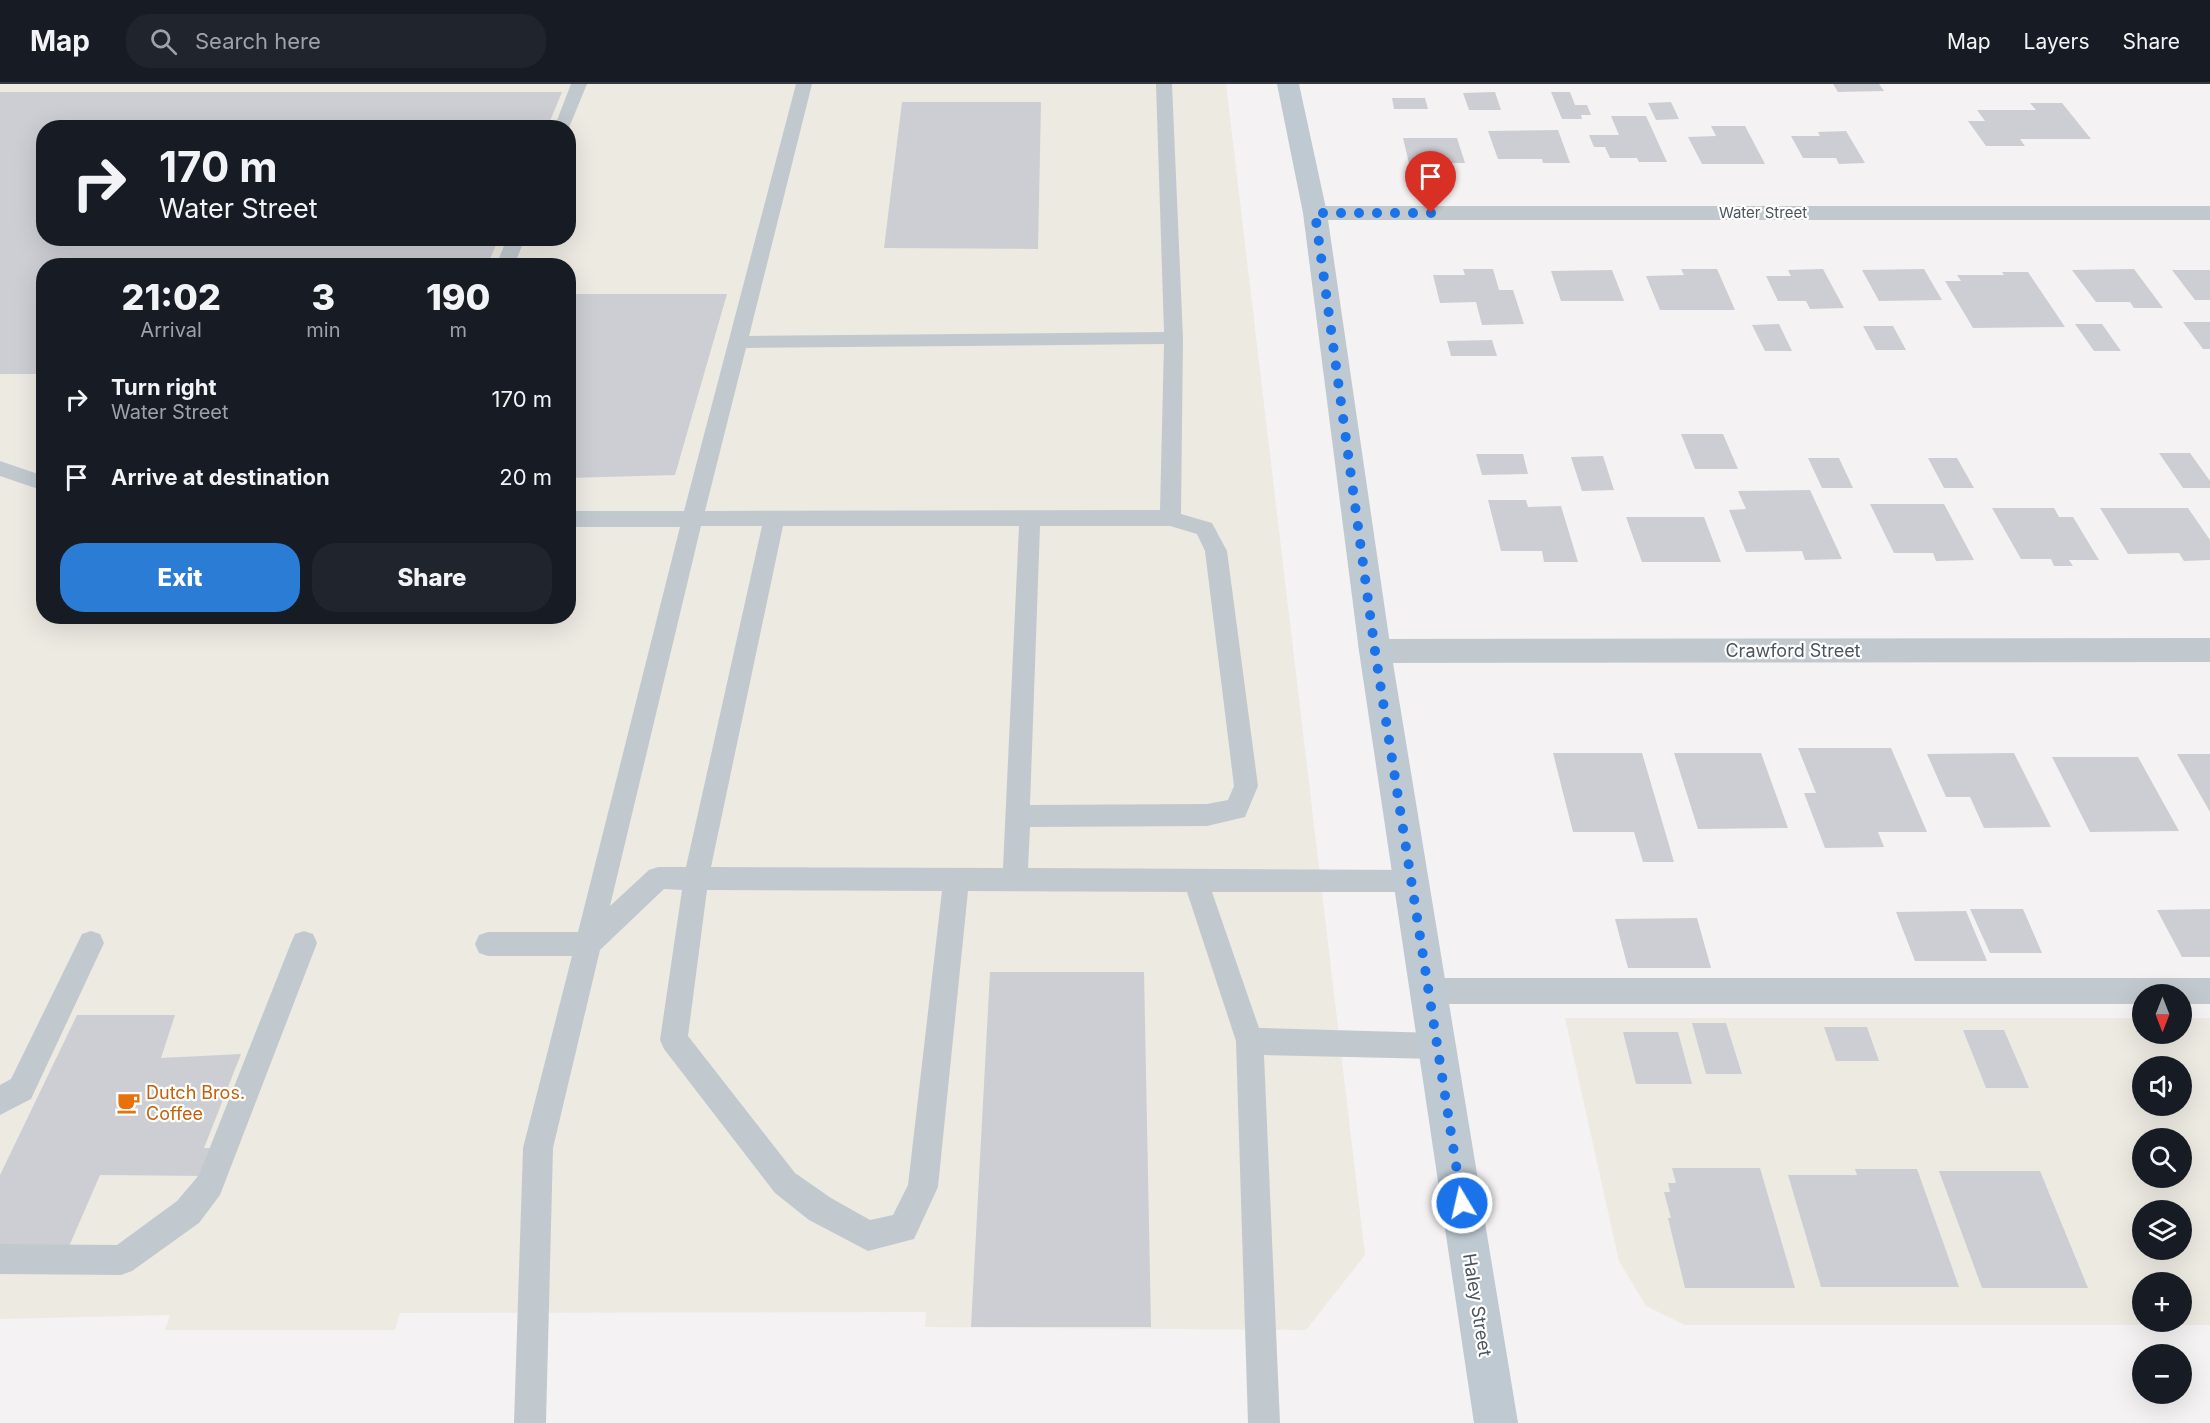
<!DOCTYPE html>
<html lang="en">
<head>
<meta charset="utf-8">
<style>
	:root { --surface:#171b24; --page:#20242c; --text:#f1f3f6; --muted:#9ea1a6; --line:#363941; --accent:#2b7cd5 }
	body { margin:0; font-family:Inter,sans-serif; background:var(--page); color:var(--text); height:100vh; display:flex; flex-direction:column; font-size:22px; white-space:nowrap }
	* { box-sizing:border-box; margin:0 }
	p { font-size:20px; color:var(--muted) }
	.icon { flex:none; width:33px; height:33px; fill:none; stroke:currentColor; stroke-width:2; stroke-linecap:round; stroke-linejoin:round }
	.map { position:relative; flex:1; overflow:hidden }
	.panel { position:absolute; left:36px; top:174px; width:540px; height:366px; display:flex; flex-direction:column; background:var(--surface); border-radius:24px; box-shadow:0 6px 24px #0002 }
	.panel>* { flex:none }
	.banner { position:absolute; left:36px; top:36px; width:540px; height:126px; border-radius:24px; box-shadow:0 6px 24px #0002; background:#171b24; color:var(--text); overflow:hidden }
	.needle { width:39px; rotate:180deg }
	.controls { position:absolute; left:2132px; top:900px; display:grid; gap:12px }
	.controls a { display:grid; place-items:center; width:60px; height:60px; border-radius:50%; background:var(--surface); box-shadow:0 6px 24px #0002; font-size:30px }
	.pin { position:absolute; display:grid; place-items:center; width:51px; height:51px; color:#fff; margin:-62px -26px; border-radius:50% 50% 50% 0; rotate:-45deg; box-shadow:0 0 6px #0007 }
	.pin .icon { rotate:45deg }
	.me { position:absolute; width:66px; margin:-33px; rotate:351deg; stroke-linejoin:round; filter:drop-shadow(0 0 4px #0008) }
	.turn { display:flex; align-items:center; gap:21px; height:126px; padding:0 24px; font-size:27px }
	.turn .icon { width:78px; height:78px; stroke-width:2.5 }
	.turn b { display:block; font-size:42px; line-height:51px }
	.eta { display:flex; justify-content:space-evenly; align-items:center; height:102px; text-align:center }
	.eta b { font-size:36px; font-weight:800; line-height:42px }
	.primary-button { display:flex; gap:12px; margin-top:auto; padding:12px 24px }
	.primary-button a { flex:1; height:69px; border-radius:24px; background:var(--accent); color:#fff; font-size:24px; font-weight:800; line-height:69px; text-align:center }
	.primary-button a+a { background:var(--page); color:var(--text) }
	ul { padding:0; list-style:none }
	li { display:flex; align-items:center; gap:18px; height:78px; padding:0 24px }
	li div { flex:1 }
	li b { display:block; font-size:22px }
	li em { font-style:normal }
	header { display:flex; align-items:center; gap:36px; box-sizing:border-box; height:84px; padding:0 30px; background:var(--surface); border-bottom:2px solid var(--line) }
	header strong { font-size:28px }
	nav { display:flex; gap:33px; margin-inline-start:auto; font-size:21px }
	.search { width:420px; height:54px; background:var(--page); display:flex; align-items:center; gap:15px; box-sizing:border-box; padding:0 21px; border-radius:24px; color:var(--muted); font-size:22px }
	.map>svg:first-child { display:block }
</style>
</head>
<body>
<header>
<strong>Map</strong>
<div class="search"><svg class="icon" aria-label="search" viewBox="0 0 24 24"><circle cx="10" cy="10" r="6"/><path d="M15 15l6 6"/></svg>Search here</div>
<nav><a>Map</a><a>Layers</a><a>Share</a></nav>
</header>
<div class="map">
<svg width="2210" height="1339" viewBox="0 0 2210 1339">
	<rect width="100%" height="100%" fill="#f4f2f2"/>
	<path fill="#edeae2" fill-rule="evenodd" d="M0,0H1226L1365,1171L1306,1246L925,1243L926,1228L400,1229L395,1246H165L170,1231L0,1235ZM44,44H568V154H44ZM44,182H568V532H44Z
		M1565,934H2142V950H2181V934H2210V1241H1685L1646,1222L1619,1177ZM2142,982H2181V1022H2142ZM2142,1054H2181V1094H2142ZM2142,1126H2181V1166H2142ZM2142,1198H2181V1238H2142Z"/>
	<path fill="#ccced3" d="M1833,0H1879L1884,7L1838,8Z
		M0,8H562L547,44H44V154H499L487,182H44V290H0Z
		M1495,8L1501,26H1469L1463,9Z
		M1551,8H1570L1575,21H1587L1591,31H1581L1582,35H1562Z
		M1392,14H1425L1428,25H1394Z
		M902,18H1041L1038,165L884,164Z
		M1671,18L1679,35L1656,36L1648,19Z
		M2030,19H2062L2091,55H2020L2025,62H1986L1968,37H1985L1977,26H2036Z
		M1611,32H1646L1667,78H1639L1637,74H1610L1605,63H1594L1589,51H1619Z
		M1711,42H1745L1765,80H1702L1688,53L1716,52Z
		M1558,46L1570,79H1543L1542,75H1498L1488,47Z
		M1846,47L1865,79L1839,80L1836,74H1803L1791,52H1820L1818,48Z
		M1403,54H1457L1465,79H1409Z
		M1463,185H1493L1499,206H1513L1524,240L1482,241L1476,218L1440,219L1433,191H1465Z
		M1681,185H1717L1735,226H1660L1646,192L1684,191Z
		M1823,185L1844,224L1810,225L1806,217H1778L1766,192H1791L1788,186Z
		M1924,185L1942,216L1879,217L1862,186Z
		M2134,185L2163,224H2134L2130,218H2096L2072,186Z
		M1612,186L1624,217H1561L1551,187Z
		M2172,186H2210V216H2195Z
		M2002,188H2028L2065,243L1973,244L1945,197H1961L1957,191H2004Z
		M574,210H727L675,391L568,394V225Z
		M2183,238H2210V265H2203Z
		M1779,240L1792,267H1765L1752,241Z
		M2075,240H2102L2121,267H2094Z
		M1863,242H1893L1906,266H1876Z
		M1492,256L1497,272H1451L1447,257Z
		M1681,350H1723L1738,385H1695Z
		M2159,369H2190L2210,397V404H2183Z
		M1476,370H1523L1528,390L1482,391Z
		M1603,372L1614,406L1582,407L1571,373Z
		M1808,374H1839L1853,404H1822Z
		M1928,374H1957L1974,404H1944Z
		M1810,406L1842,475L1805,476L1802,467L1746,468L1729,426L1746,425L1738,407Z
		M1488,416H1526L1528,423L1561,422L1578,478H1544L1542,467H1501Z
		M1870,420H1944L1974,476L1936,477L1933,469H1894Z
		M1992,424H2054L2059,433H2073L2099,476H2069L2073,482H2054L2051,475H2021Z
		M2100,424H2188L2210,456V476L2184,477L2179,469L2128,470Z
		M1626,433H1704L1721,478H1642Z
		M1798,664H1891L1927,748H1878L1884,763L1825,764L1804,709H1816Z
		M1553,669H1642L1674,778H1643L1634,748H1573Z
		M1674,669H1761L1788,744L1698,745Z
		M2014,669L2051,743L1984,744L1970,713H1946L1927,670Z
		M2177,670H2210V728Z
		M2052,673H2138L2179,747L2090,748Z
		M1970,825H2023L2042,869H1990Z
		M2210,825V873H2182L2157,826Z
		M1966,827L1987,877H1915L1896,828Z
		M1697,834L1711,884H1628L1615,835Z
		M990,888H1144L1151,1243H971Z
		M77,931H175L161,974L241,970L204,1064H220L209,1092L100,1091L67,1167L0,1169V1091Z
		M1692,939H1726L1742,990H1706Z
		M1824,943H1867L1879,977H1836Z
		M1963,946H2004L2029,1004H1986Z
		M1623,948H1678L1692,1000H1636Z
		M1672,1084H1760L1795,1204H1685L1668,1134H1671L1664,1108H1670L1668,1099H1676Z
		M1855,1085H1917L1959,1203H1821L1788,1091H1857Z
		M1939,1087H2040L2088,1204H1982Z"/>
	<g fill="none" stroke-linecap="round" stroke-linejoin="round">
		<path fill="#c1c9cf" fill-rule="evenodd" d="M571,0H587L568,46V44H554Z
			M796,0H812L749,252L1164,248L1156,0H1172L1183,254L1181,430L1212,439L1227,467L1258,702L1245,733L1207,742L1030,743L1028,784L1411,786L1420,789L1424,797L1420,805L1411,808H1212L1259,944L1437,949L1447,952L1451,962L1447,972L1437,975L1264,971L1280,1339H1248L1236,957L1187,808L968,807L938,1103L914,1155L868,1167L809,1136L775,1109L664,965L660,956L682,806L664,805L600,866L553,1064L546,1339H514L523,1064L572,872H488L479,869L475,860L479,851L488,848H578L680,443H568V427H684ZM1164,260L1160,426L705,427L746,264ZM701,442H762L686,783H658L649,786L610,822ZM783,442H1019L1003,784L711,783ZM1040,442H1170L1197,450L1205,467L1234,702L1228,716L1207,720L1030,721ZM707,806L942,807L908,1101L893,1131L870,1136L831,1114L795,1089L688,952Z
			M507,154H525L514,182H496Z
			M0,377L44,392V407L0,392Z
			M91,847L100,850L104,859L31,1015L0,1031V1001L11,995L82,850Z
			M304,847L313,850L317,859L220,1111L199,1139L132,1187L121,1191L0,1190V1160L117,1161L177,1117L199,1091L291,859L295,850Z
			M1428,894H2210V920H2181V910H2142V920H1428L1418,916L1414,907L1418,898Z"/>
		<path fill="#c1c9cf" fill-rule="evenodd" d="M1315,122H2210V136H1315L1307,134L1303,129L1307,124Z
			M2210,554V578L1375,579L1364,576L1359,567L1364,558L1375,555Z"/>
		<path fill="#bfc9d1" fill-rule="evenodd" d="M1277,0H1299L1327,129L1391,567L1518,1339H1474L1359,567L1303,129Z"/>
	</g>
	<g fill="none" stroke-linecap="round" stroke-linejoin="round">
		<path stroke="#1a73e8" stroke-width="10" stroke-dasharray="0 18" d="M1431,129H1315L1375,567L1462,1119"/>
	</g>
	<defs>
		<symbol id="cafe-bare" viewBox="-9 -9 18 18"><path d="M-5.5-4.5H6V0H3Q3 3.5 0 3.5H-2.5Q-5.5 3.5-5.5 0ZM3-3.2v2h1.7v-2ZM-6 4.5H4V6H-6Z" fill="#e8710a" stroke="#fff" stroke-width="2.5" paint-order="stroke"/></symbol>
	</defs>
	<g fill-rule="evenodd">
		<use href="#cafe-bare" x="112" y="1002" width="33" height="33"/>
	</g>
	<g text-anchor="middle" stroke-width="4.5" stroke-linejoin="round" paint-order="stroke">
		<g font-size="15" fill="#4b555d" stroke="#fff">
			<text x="1763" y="134">Water Street</text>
		</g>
		<g font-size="18" fill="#4b555d" stroke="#fff">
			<text x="1793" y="573">Crawford Street</text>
			<text transform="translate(1477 1221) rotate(81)" y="6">Haley Street</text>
		</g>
		<g font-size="18" fill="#c56008" stroke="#fff" text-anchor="start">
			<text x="146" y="1015">Dutch Bros.<tspan x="146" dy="21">Coffee</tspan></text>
		</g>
	</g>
</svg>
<div class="controls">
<a><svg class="needle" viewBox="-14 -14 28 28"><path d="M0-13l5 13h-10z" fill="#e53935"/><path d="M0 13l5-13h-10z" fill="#9ea1a6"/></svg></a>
<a><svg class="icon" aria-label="sound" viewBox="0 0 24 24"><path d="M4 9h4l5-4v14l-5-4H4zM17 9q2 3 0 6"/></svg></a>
<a><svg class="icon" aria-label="search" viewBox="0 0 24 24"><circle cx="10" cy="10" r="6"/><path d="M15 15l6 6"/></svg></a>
<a><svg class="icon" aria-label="layers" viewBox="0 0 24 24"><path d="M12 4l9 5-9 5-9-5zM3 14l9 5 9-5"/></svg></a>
<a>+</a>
<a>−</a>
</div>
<div class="pin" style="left:1431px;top:129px;background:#d93025"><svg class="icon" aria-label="arrive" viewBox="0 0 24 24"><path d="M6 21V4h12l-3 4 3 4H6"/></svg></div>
<svg class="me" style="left:1462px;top:1119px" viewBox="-20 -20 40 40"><circle r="17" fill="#1a73e8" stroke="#fff" stroke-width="3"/><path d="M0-11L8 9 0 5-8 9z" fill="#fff"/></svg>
<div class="banner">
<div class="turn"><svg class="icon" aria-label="right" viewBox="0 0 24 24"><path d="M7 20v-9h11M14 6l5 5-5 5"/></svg><div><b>170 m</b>Water Street</div></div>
</div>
<section class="panel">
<div class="eta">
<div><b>21:02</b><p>Arrival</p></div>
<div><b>3</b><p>min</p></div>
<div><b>190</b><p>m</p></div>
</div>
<ul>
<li><svg class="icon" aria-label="right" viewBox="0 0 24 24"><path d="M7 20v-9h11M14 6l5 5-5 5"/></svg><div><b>Turn right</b><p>Water Street</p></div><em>170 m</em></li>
<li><svg class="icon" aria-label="arrive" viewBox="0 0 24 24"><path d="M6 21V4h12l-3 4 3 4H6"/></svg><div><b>Arrive at destination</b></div><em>20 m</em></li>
</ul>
<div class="primary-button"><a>Exit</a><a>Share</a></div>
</section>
</div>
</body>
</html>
